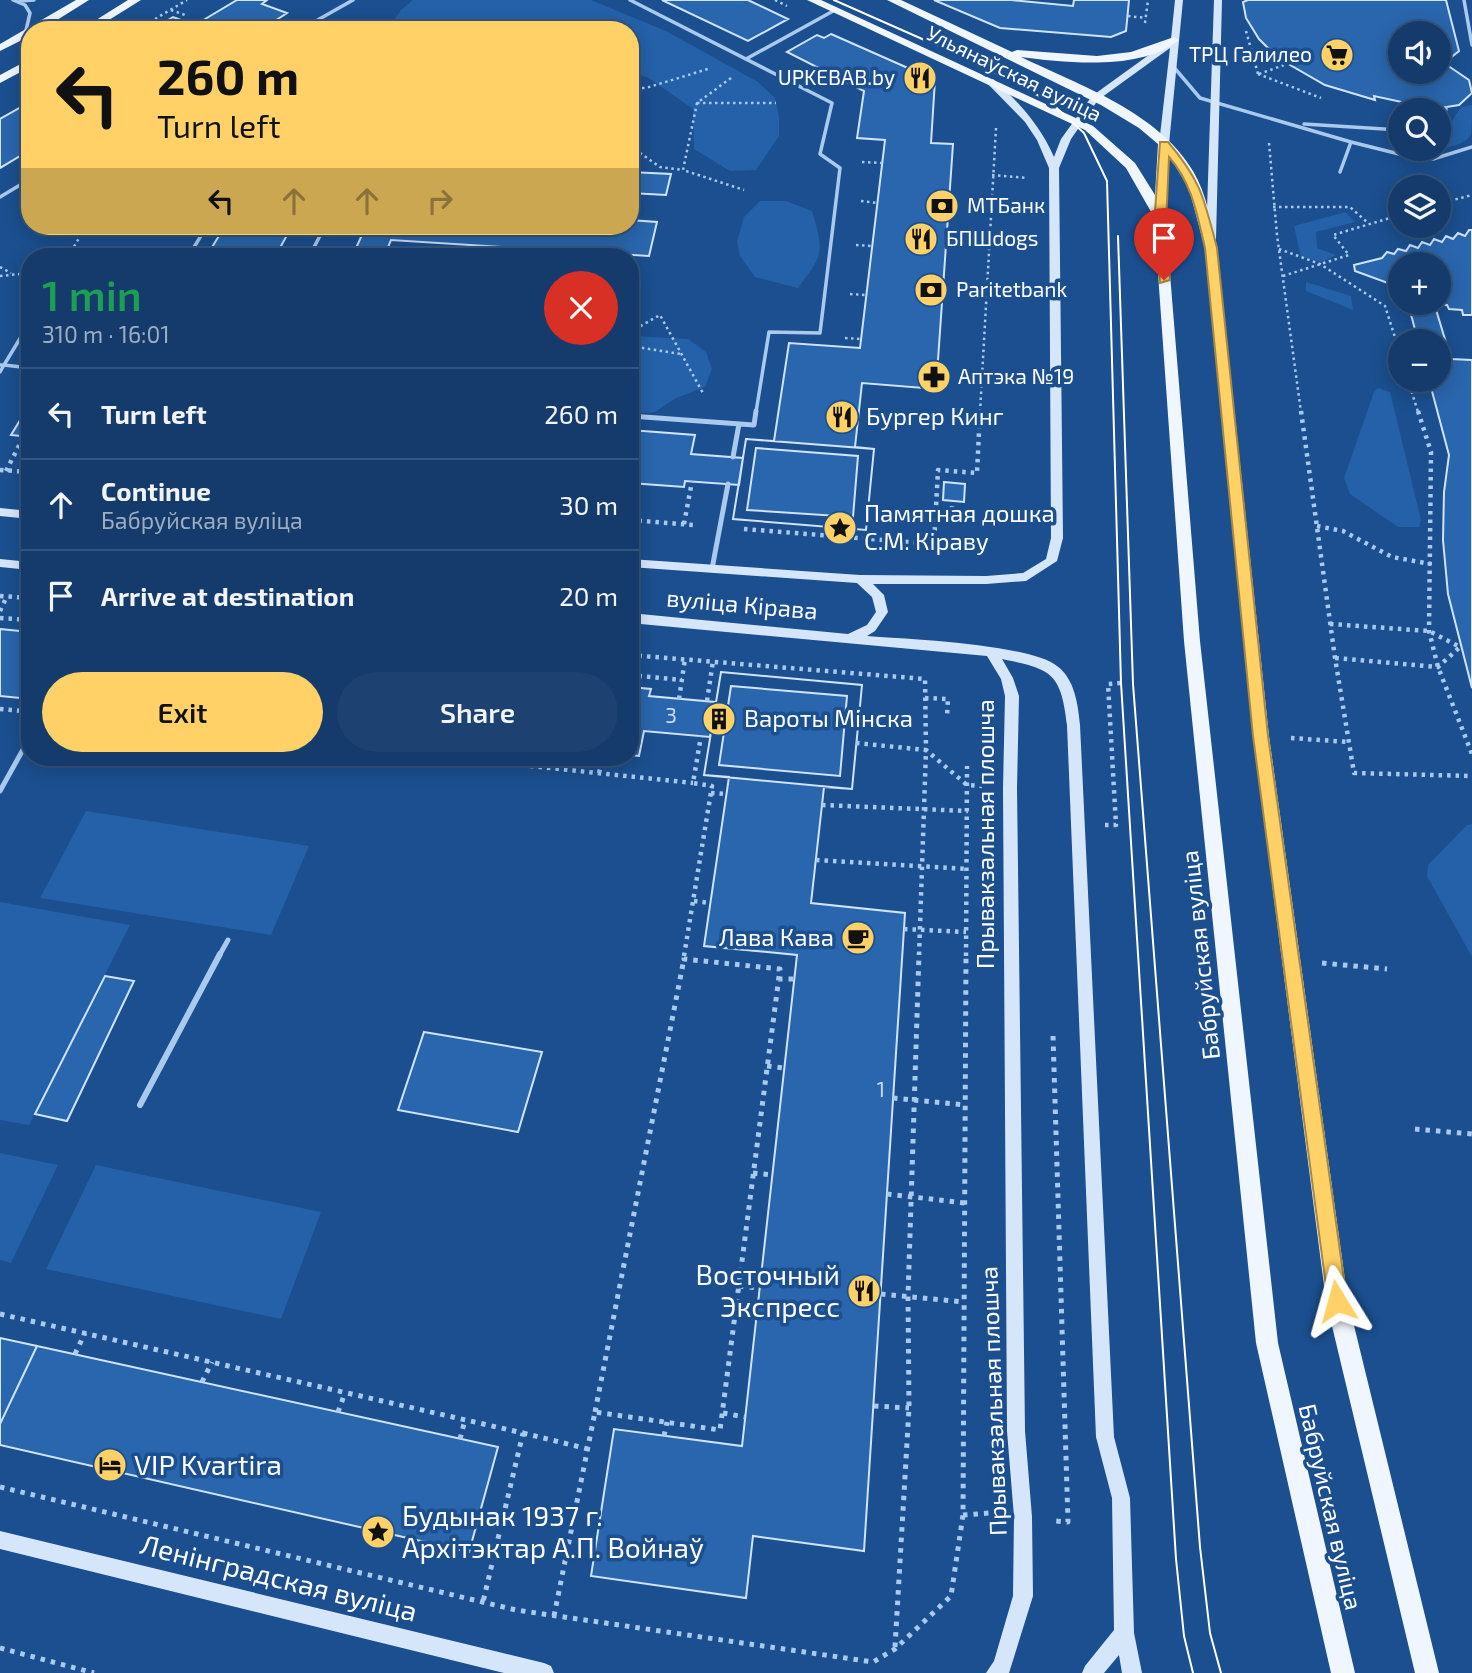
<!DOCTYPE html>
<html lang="en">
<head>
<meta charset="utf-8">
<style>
	:root { --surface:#143b6b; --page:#1d4271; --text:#f1f3f6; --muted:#9dadc1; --line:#33557e; --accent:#ffd166 }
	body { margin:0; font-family:"Exo 2",sans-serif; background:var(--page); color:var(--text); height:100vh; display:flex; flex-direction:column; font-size:26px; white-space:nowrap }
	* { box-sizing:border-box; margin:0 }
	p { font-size:23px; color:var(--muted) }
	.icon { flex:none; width:38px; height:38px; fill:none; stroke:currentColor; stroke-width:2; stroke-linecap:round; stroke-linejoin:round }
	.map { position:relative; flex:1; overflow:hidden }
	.sheet { position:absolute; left:21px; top:248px; width:618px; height:518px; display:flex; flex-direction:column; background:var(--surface); border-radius:28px; box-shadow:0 4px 18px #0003,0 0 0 2px var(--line) }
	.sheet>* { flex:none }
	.hud { position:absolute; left:21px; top:21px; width:618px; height:214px; border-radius:28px; box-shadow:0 4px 18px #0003,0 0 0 2px var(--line); background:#ffd166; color:#111; overflow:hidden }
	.buttons { position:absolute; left:1388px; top:21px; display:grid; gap:14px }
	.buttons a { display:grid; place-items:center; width:63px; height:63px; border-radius:50%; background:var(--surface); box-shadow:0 4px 18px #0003,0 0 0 2px var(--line); font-size:35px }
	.pin { position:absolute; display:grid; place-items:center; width:60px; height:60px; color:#fff; margin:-72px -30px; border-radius:50% 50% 50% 0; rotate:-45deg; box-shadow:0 0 7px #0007 }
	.pin .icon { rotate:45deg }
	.me { position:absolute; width:77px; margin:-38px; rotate:352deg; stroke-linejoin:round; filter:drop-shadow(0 0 5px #0008) }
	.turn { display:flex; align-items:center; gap:24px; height:147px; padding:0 21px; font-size:32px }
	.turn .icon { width:91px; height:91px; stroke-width:2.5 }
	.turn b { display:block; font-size:49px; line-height:60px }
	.lanes { display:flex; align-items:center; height:66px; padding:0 21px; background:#0003; justify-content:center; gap:35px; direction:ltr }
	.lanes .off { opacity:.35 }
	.round { display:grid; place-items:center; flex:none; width:74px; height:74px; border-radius:37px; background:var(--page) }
	.headline { display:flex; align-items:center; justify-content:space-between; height:119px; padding:0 21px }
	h1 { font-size:42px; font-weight:600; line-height:52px; color:#1e9e55 }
	.primary-button { display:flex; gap:14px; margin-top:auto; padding:14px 21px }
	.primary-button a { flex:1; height:80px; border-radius:42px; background:var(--accent); color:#111; font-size:28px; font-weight:600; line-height:80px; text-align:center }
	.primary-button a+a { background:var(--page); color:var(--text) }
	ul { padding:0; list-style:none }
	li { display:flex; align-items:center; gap:21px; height:91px; padding:0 21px; border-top:2px solid var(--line) }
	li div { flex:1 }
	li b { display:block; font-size:26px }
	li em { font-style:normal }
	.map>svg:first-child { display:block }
</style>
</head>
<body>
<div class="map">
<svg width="1472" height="1673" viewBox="0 0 1472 1673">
	<rect width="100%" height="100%" fill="#1b4f8f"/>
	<path fill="#2461a8" d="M413,0H591L668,32L758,82L775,98L779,116V136L756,170L730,171L694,149L693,109L647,77L630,74V30H387L401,10Z
		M1472,105C1472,113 1472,126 1471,134C1464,150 1421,152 1406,149H1438L1439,133L1449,126L1461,107Z
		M760,201H786L812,211C824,252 824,254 798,288L755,277L740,256L737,241L744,217Z
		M1345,212L1355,222L1316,232L1317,248L1336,255L1322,262L1301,257L1294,226Z
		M1306,282L1351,296L1353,310L1306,291Z
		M630,336L688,339L706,352L712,369L705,387L676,398L655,412L630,414Z
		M1378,388L1390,392L1421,520L1419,527H1398L1350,494L1344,478L1374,392Z
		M86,811L309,846L271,935L40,898Z
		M1472,824V957L1427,876L1428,865L1467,825Z
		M0,902L130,925L29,1125L0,1120Z
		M0,1153L58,1165L11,1263L0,1260Z
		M96,1165L321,1212L281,1319L46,1269Z"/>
	<path fill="#2a66ad" stroke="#cfe3fa" stroke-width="2" fill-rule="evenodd" d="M237,0H267L262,4L287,13L261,30H152L173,17L195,25Z
		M662,0H748L788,19L748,41Z
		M934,0H1011L1073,6L1074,0H1129L1126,31L1111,37L1000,28Z
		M1248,0H1446L1459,51L1444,63L1469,80L1472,93L1459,105L1434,109L1374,96L1375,100L1325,85L1278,58L1259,39L1246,18L1243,2ZM1400,33H1438V72H1400Z
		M831,34L935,80L931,143L953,144L936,389L862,383L855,447L874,449L866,530L733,519L746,439L774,441L789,343L860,348L885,140L857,138L864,91L787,52L817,35L824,38Z
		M30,102V150L0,168V119Z
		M630,172L671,174L666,195L630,193Z
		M630,220L657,222L649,256L391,240L384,257H352L366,226H630Z
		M225,226H292L275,257H206Z
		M1469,230H1472V315H1463L1462,310L1449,309L1447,305L1434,304L1438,303V264H1400V288H1390L1388,283L1355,271L1354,265L1382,258L1387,252L1394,254L1398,249L1406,251L1410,245L1418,248L1422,242L1430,245L1434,239L1442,242L1446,236L1453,239L1458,233L1465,236Z
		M1408,303H1434L1451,359L1472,360V688L1448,594L1443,540L1444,492L1449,455L1429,380H1438V341H1418Z
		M30,404V437L11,435Z
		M630,430L695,435L691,454L743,458L739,485L685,481L684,487L630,483Z
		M746,439L874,449L866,530L733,519ZM756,448L858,456L853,517L747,510Z
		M944,482L965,484L964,502L943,500Z
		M0,629L30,632V699L0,696Z
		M721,672L862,685L852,789L704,775ZM731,686L847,696L840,776L719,765Z
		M721,672L862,685L852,789L824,787L811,903L905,913L864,1551L753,1536L746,1598L591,1576L614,1429L742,1446L797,955L704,946L729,777L704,775Z
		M630,687L651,689L649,696L715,702L710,737L644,731L639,756L630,755Z
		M105,976L134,981L67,1121L35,1114Z
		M424,1032L542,1052L518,1132L398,1110Z
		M0,1338L37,1346L0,1424Z
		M37,1346L498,1447L469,1552L0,1445V1424Z"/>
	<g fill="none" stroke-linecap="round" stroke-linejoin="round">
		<path stroke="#a9c9ee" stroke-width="2.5" stroke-dasharray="2.5 3.5" stroke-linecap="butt" d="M775,0L787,6
			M171,10L188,16
			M1128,16L1146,18
			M155,19L187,0
			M1145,23L1148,0
			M189,24L193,22
			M357,25L370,30
			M1246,31L1258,74
			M1258,74L1321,98
			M1259,74L1287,64
			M731,78L697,103L683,170L744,190
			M630,88H646L711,68
			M697,103H776
			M1269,143L1277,235L1301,412
			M630,146L660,167L683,170
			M862,162L882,163
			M992,175L1027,178
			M861,201L877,203
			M1438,204L1472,195
			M1273,207H1350L1368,223
			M856,245L872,246
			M1279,249L1320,264L1385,306L1400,353
			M68,257L86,226
			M0,267L11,273
			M0,276L30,273
			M1283,276L1349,255L1333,235L1400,215
			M850,294L866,295
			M630,332L660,315L704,395
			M845,338L861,339
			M630,346L681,354
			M1408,380L1418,412
			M980,412L996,128"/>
		<path stroke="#a9c9ee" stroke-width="4.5" stroke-dasharray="3.5 5" stroke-linecap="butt" d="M1301,411L1335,658L1354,773L1472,776
			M1418,411L1431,452L1429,631L1438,667L1472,754
			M0,470L30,472
			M6,471L24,436
			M630,509L635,483
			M935,517L952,518V501
			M630,520L693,525
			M684,524L692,481
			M1317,526L1343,531L1392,557L1431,564
			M744,529L934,544L938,470L977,473L980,411
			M0,596L30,598
			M0,611L7,596
			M0,618L30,620
			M1330,624L1429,631L1460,647L1438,667L1335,658
			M630,655L925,679L926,750L967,785L982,786
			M630,675L682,680
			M925,698L948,699L947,716
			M679,699L685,659
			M707,701L713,661
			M0,709L22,711
			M1291,738L1349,742
			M856,743L926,750L919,956
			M454,758L693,783
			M599,773L603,758
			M711,793L727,794
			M822,805L968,811
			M1105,825H1116L1108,684L1121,683
			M816,860L967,869
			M694,901L710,903
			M904,929L966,932
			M684,956L712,786L693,783L701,736
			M966,956L967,766"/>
		<path stroke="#a9c9ee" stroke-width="5" stroke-dasharray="4.5 6" stroke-linecap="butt" d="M1322,963L1387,969
			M778,979H794
			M1053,1036L1068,1522L1055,1521
			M767,1066L784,1068
			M893,1098L965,1105
			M1415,1129L1472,1134
			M753,1173L772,1175
			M887,1194L965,1203
			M739,1286L759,1288
			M881,1294L964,1302
			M0,1314L523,1433L483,1602
			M75,1354L85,1333
			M202,1382L212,1362
			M874,1406L909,1408
			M338,1412L345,1393
			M595,1412L684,959
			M723,1413L745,1417
			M523,1433L588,1449
			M664,1436L667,1422
			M460,1439L465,1420
			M0,1487L516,1610L873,1662L895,1649L951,1596L963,1515L966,954
			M963,1515L990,1513
			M554,1616L595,1412L720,1430L780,969L684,959L685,954
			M895,1647L909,1408L908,1297L919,954
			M0,1648L94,1673"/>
		<path stroke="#a9c9ee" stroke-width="3.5" d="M13,0L25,5L30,13L25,35
			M630,0L832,103L820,154L840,168L820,333L769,332L756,412
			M1464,0L1472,45
			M20,1L34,0
			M300,30L353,0
			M746,59L835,10
			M1172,65L1200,98L1351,142L1407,156L1433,159L1472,147
			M1438,122L1445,116L1446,108
			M1304,124L1400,130
			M1340,172L1351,142
			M0,197L30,179
			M188,257L207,226
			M309,257L325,226
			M0,365H4L30,322
			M0,372L4,365L30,368"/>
		<path stroke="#a9c9ee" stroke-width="5" d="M630,416L754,425L756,411
			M733,457L739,424
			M712,569L728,484
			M0,791L30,737
			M219,956L228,940"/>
		<path stroke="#a9c9ee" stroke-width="6" d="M140,1105L220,954"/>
		<path fill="#d6e6fa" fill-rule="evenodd" d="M1175,0H1183L1169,144L1164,147L1159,144L1170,48L1098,100L1071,139L1059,168L1063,538L1057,561L1026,581L986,584H873L884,595L888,612L875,631L867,636C907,639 1029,644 1057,666C1075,679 1078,705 1080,725L1114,1437L1130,1498L1134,1633L1142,1673H1122L1119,1655L1104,1673H1082L1085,1666L1114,1630L1112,1498L1096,1437L1067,725C1061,672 1051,669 1002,659L1013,678L1019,696L1017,788L1025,1431L1032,1517L1033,1596L1009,1673H986L994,1661L1013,1596L1014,1517L1007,1431L1003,788L1005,696L1001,679L987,656L630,623V613L848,634L867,625L876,612L872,597L857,583L630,567V559L860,575L986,576L1023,573L1046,559L1051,538L1049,168L1037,140L1025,122L985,81L993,79C1019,102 1040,125 1054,157L1061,139L1092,96L1171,39Z
			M1214,0H1222L1216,239L1211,242L1206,239Z
			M0,508L30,511V519L0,516Z
			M0,559L30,562V570L0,567Z
			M0,1531L544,1663L551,1666L554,1673H504L0,1549Z"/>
		<path fill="#f0f6ff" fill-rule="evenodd" d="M76,0H89L41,30H30V36L0,51V44Z
			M128,0H141L93,30H80Z
			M807,0H821L1093,126L1135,163L1155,195L1158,144L1139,128L1101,105L887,0H901L1012,52L1017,50L1097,56L1131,52L1174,37L1179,40C1141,71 1067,63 1021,57C1081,86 1158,112 1193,171C1207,194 1211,223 1217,248L1269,736L1348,1301L1439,1673H1415L1326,1301L1253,736L1205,248L1189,189L1169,155L1166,225L1200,641L1278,1343L1355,1673H1331L1256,1343L1184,641L1154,217L1126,168L1085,130Z
			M30,59V67L0,83V75Z"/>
		<path stroke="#fff" stroke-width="2" d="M834,0L972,61L1049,101L1084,133L1107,181L1121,683L1176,1559L1184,1636L1193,1673
			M1118,236L1133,684L1200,1547L1210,1633L1221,1673"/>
	</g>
	<path fill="#ffd166" stroke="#a68842" stroke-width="2" d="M1160,142H1168C1202,182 1204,199 1217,248L1268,736L1347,1301L1344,1308L1337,1311L1330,1308L1328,1301L1253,736L1205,248C1197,214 1192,183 1169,157L1166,225L1170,280L1160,283L1154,225Z"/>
	<defs>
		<symbol id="supermarket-disc" viewBox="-11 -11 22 22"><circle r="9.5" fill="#ffd166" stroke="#1b4f8f"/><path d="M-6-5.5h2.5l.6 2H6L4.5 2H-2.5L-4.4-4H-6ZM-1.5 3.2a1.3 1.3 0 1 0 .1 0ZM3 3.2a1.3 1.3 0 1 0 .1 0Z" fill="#111"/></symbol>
		<symbol id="restaurant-disc" viewBox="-11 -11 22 22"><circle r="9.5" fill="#ffd166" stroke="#1b4f8f"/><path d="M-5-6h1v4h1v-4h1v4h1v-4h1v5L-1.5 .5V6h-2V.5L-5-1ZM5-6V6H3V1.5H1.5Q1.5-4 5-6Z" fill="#111"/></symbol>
		<symbol id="bank-disc" viewBox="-11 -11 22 22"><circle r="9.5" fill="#ffd166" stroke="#1b4f8f"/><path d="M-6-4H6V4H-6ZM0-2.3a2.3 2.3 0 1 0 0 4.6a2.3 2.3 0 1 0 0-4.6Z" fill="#111"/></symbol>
		<symbol id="pharmacy-disc" viewBox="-11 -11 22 22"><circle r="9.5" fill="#ffd166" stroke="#1b4f8f"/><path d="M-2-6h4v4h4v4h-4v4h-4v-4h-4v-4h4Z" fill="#111"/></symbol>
		<symbol id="sight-disc" viewBox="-11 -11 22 22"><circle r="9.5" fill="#ffd166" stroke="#1b4f8f"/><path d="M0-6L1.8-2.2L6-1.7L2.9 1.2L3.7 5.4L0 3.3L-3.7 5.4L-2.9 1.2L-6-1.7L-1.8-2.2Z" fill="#111"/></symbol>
		<symbol id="building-disc" viewBox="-11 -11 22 22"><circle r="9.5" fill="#ffd166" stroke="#1b4f8f"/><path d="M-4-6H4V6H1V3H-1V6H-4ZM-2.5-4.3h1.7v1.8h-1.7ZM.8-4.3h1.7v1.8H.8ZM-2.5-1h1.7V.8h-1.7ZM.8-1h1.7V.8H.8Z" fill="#111"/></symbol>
		<symbol id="cafe-disc" viewBox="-11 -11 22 22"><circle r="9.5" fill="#ffd166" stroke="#1b4f8f"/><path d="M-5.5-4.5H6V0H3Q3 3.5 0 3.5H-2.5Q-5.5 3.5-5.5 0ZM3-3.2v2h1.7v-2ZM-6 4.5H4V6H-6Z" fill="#111"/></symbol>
		<symbol id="hotel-disc" viewBox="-11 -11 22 22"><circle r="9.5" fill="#ffd166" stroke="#1b4f8f"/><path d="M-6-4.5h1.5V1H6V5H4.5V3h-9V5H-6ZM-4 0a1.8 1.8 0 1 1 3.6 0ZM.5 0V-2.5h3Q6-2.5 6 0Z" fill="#111"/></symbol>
	</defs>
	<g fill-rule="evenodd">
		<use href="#supermarket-disc" x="1318" y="36" width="38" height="38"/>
		<use href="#restaurant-disc" x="901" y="59" width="38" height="38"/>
		<use href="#bank-disc" x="923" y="187" width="38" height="38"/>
		<use href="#restaurant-disc" x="902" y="220" width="38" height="38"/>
		<use href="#bank-disc" x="912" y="271" width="38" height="38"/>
		<use href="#pharmacy-disc" x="915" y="358" width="38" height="38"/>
		<use href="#restaurant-disc" x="823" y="398" width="38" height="38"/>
		<use href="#sight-disc" x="821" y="509" width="38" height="38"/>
		<use href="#building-disc" x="700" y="700" width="38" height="38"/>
		<use href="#cafe-disc" x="839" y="919" width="38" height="38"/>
		<use href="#restaurant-disc" x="845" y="1272" width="38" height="38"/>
		<use href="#hotel-disc" x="91" y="1446" width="38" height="38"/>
		<use href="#sight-disc" x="359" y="1513" width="38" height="38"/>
	</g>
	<g text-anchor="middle" stroke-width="7" stroke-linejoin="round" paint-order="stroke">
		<g font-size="21" fill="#fff" stroke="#1b4f8f" text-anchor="start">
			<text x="1312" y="62" text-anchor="end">ТРЦ Галилео</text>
			<text x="895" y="85" text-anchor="end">UPKEBAB.by</text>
			<text x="967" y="213">МТБанк</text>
			<text x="946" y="246">БПШdogs</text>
			<text x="956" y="297">Paritetbank</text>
			<text x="958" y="384">Аптэка №19</text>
		</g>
		<g font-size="21" fill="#fff" stroke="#1b4f8f">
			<text transform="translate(1014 74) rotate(26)" y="7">Ульянаўская вуліца</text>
		</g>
		<g font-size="21" fill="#cad9ea">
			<text x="671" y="723">3</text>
			<text x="881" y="1097">1</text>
		</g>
		<g font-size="24" fill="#fff" stroke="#1b4f8f" text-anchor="start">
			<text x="866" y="425">Бургер Кинг</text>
			<text x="864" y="522">Памятная дошка<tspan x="864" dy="28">С.М. Кіраву</tspan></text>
			<text x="744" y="727">Вароты Мінска</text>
			<text x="834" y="946" text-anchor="end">Лава Кава</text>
		</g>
		<g font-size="24" fill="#fff" stroke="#1b4f8f">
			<text transform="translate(742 605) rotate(5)" y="8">вуліца Кірава</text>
			<text transform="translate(986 834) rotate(-90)" y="8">Прывакзальная плошча</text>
			<text transform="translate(1201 955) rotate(-96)" y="8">Бабруйская вуліца</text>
			<text transform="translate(994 1401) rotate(-92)" y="8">Прывакзальная плошча</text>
			<text transform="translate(1330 1507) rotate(77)" y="8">Бабруйская вуліца</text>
		</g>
		<g font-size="28" fill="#fff" stroke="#1b4f8f" text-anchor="start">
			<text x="840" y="1285" text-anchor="end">Восточный<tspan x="840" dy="32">Экспресс</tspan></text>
			<text x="134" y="1475">VIP Kvartira</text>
			<text x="402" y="1526">Будынак 1937 г.<tspan x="402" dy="32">Архітэктар А.П. Войнаў</tspan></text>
		</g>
		<g font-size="28" fill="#fff" stroke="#1b4f8f">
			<text transform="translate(279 1578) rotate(14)" y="10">Ленінградская вуліца</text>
		</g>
	</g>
</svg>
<div class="buttons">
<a><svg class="icon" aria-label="sound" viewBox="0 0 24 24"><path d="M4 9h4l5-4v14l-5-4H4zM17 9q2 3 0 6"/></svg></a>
<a><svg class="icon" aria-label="search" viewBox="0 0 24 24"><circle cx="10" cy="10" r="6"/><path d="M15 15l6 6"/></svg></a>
<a><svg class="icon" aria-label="layers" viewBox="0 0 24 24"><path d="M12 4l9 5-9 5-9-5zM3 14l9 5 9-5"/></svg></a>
<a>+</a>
<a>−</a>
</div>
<div class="pin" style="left:1164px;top:280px;background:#d93025"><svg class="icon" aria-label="arrive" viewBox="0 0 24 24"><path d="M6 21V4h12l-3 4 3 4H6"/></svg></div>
<svg class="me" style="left:1337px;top:1301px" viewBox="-20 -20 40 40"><path d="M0-17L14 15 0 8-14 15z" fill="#ffd166" stroke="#fff" stroke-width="4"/></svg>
<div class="hud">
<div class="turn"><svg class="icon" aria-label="left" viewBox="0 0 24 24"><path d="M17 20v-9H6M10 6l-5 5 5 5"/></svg><div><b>260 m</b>Turn left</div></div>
<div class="lanes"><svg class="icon" aria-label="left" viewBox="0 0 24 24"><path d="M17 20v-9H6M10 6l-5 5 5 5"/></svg><svg class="icon off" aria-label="ahead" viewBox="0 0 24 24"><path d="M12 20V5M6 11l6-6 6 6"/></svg><svg class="icon off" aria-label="ahead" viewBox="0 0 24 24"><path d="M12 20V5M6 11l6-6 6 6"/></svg><svg class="icon off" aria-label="right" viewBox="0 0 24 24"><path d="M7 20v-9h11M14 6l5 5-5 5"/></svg></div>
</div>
<section class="sheet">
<div class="headline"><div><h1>1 min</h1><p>310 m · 16:01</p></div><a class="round" style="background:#d93025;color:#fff"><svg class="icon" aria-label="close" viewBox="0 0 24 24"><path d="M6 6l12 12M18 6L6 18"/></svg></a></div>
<ul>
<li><svg class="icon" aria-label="left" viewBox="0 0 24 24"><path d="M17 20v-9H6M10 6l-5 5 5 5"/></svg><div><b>Turn left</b></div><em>260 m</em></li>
<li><svg class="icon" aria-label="ahead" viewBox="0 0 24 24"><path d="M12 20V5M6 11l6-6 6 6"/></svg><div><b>Continue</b><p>Бабруйская вуліца</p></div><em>30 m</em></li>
<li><svg class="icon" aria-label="arrive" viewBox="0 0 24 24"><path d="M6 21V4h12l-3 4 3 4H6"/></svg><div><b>Arrive at destination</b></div><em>20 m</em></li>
</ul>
<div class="primary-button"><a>Exit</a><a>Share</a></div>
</section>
</div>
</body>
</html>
